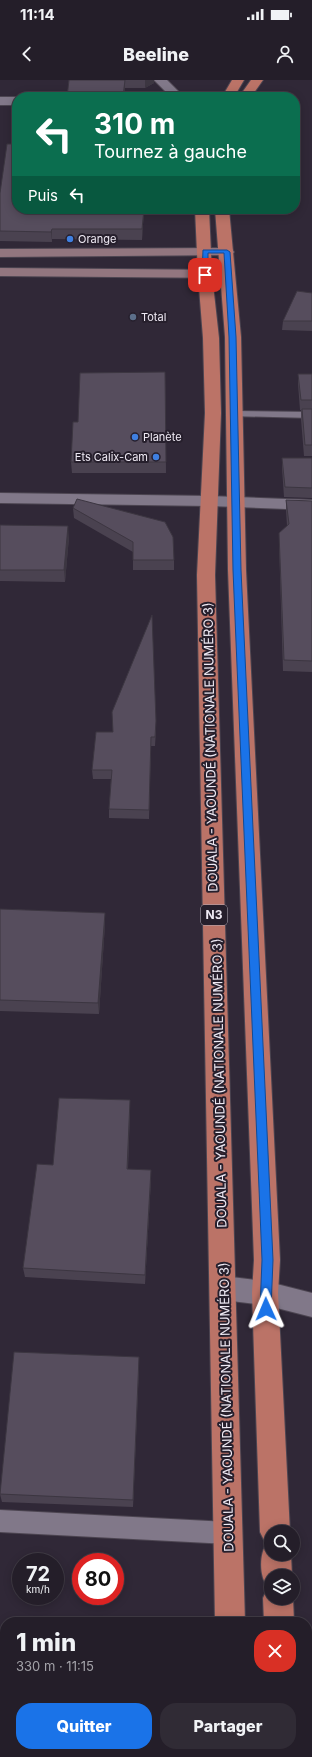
<!DOCTYPE html>
<html lang="fr">
<head>
<meta charset="utf-8">
<style>
	:root { --surface:#241e29; --page:#302b35; --text:#f1f3f6; --muted:#a3a2a8; --line:#413c46; --accent:#1a73e8 }
	body { margin:0; font-family:Inter,sans-serif; background:var(--page); color:var(--text); height:100vh; display:flex; flex-direction:column; font-size:15px; white-space:nowrap }
	* { box-sizing:border-box; margin:0 }
	p { font-size:13px; color:var(--muted) }
	.icon { flex:none; width:22px; height:22px; fill:none; stroke:currentColor; stroke-width:2; stroke-linecap:round; stroke-linejoin:round }
	.map { position:relative; flex:1; overflow:hidden }
	.side { position:absolute; left:0px; top:1537px; width:312px; height:140px; display:flex; flex-direction:column; background:var(--surface); border-radius:16px 16px 0 0; box-shadow:0 2px 10px #0003,0 0 0 1px var(--line) }
	.side>* { flex:none }
	.guide { position:absolute; left:12px; top:12px; width:288px; height:122px; border-radius:16px; box-shadow:0 2px 10px #0003,0 0 0 1px var(--line); background:#0b6e4f; color:#fff; overflow:hidden }
	.fabs { position:absolute; left:264px; top:1445px; display:grid; gap:8px }
	.fabs a { display:grid; place-items:center; width:36px; height:36px; border-radius:50%; background:var(--surface); box-shadow:0 2px 10px #0003,0 0 0 1px var(--line); font-size:20px }
	.speed { position:absolute; left:12px; top:1473px; display:flex; gap:8px; font-size:20px; font-weight:700; text-align:center }
	.speed>* { display:grid; place-content:center; width:52px; height:52px; border-radius:50%; background:var(--surface); box-shadow:0 2px 10px #0003,0 0 0 1px var(--line); line-height:1 }
	.speed small { font-size:10px; font-weight:400 }
	.speed .limit { border:6px solid #d22; background:#fff; color:#111 }
	.pin { position:absolute; display:grid; place-items:center; width:34px; height:34px; color:#fff; margin:-17px; border-radius:8px; box-shadow:0 2px 6px #0006 }
	.me { position:absolute; width:44px; margin:-22px; rotate:359deg; stroke-linejoin:round; filter:drop-shadow(0 0 3px #0008) }
	.turn { display:flex; align-items:center; gap:14px; height:84px; padding:0 16px; font-size:18px }
	.turn .icon { width:52px; height:52px; stroke-width:2.5 }
	.turn b { display:block; font-size:28px; line-height:34px }
	.then { display:flex; align-items:center; height:38px; padding:0 16px; background:#0003; gap:8px; font-size:15px }
	.round { display:grid; place-items:center; flex:none; width:42px; height:42px; border-radius:16px; background:var(--page) }
	.head { display:flex; align-items:center; justify-content:space-between; height:68px; padding:0 16px }
	h1 { font-size:24px; font-weight:800; line-height:30px }
	.action { display:flex; gap:8px; margin-top:auto; padding:8px 16px }
	.action a { flex:1; height:46px; border-radius:16px; background:var(--accent); color:#fff; font-size:16px; font-weight:800; line-height:46px; text-align:center }
	.action a+a { background:var(--page); color:var(--text) }
	.status { display:flex; justify-content:space-between; align-items:center; height:28px; padding:0 20px; background:var(--surface); direction:ltr }
	.status svg { height:11px; fill:currentColor }
	header { display:flex; justify-content:space-between; align-items:center; height:52px; padding:0 16px; background:var(--surface); font-size:18px; font-weight:800 }
	.map>svg:first-child { display:block }
</style>
</head>
<body>
<div class="status"><b>11:14</b><svg viewBox="0 0 49 12"><path d="M0 12V9h3v3zM5 12V6h3v6zM10 12V3h3v9zM15 12V0h3v12zM26 1h20v11H26zM47 4h2v5h-2z"/></svg></div>
<header><svg class="icon" aria-label="back" viewBox="0 0 24 24"><path d="M15 5l-7 7 7 7"/></svg>Beeline<svg class="icon" aria-label="person" viewBox="0 0 24 24"><circle cx="12" cy="8" r="4"/><path d="M4 21q1-7 8-7t8 7"/></svg></header>
<div class="map">
<svg width="312" height="1677" viewBox="0 0 312 1677">
	<rect width="100%" height="100%" fill="#302837"/>
	<g fill="none" stroke-linecap="round" stroke-linejoin="round">
		<defs>
			<path id="lane" d="M234,331L312,332V338L230,336L228,334L230,332Z
				M0,1430L228,1442L236,1445L239,1453L236,1461L228,1464L0,1452Z"/>
			<path id="street" d="M154,0H167L184,17H171Z
				M0,17H17V25H0Z
				M0,413L210,416L312,420V430L210,426L0,423Z
				M223,1196L265,1201L312,1213V1237L265,1225L223,1220L214,1217L210,1208L214,1199Z"/>
			<path id="secondary" d="M227,168L232,169L234,172L232,175L0,177V169Z
				M0,188L228,190L233,191L235,194L233,197L228,198L0,196Z"/>
			<path id="highway" d="M232,0H244L234,17H222Z
				M251,0H263L251,17H239Z
				M195,129H209L212,195L219,258L221,333L215,495L245,1542H215L197,495L205,333L203,258L198,195Z
				M215,129H229L241,257L246,490L280,1180L278,1213L290,1452H271V1474H291L292,1496H271V1518H293L294,1542H264L263,1518L268,1507C259,1497 259,1474 267,1463L265,1462L260,1452L252,1213L254,1180L228,490L225,257Z
				M217,1672H249V1677H217Z
				M269,1672H301L302,1677H270Z"/>
		</defs>
		<use href="#lane" stroke="#4c4551" stroke-width="2"/>
		<use href="#street" stroke="#4c4551" stroke-width="2"/>
		<use href="#secondary" stroke="#4c4551" stroke-width="2"/>
		<use href="#highway" stroke="#4c4551" stroke-width="2"/>
		<use href="#lane" fill="#817889" fill-rule="evenodd"/>
		<use href="#street" fill="#817889" fill-rule="evenodd"/>
		<use href="#secondary" fill="#92767f" fill-rule="evenodd"/>
		<use href="#highway" fill="#bb7367" fill-rule="evenodd"/>
	</g>
	<path fill="#4a4250" d="M69,0H154V3L145,8H125L124,17H67Z
		M0,113L17,129H144L142,160L52,159V162L0,161Z
		M312,213V251L282,250L283,241Z
		M165,292L166,393H72L71,382Z
		M298,294H312V376H304L301,339V330H300L298,304Z
		M282,378H312V418L284,417L282,388Z
		M286,420L312,421V592L283,591L279,463V453L287,446L286,430Z
		M73,428L174,480V490H133V472L74,438Z
		M0,445L69,457L65,502L0,501Z
		M156,650L155,666H151L149,739L109,738V729L111,699H93L92,690L113,652Z
		M0,829L105,833V844L99,934L0,931Z
		M130,1020V1030L128,1089L151,1100L145,1204L25,1197L23,1188L53,1085Z
		M139,1286L133,1427L2,1422L0,1414Z"/>
	<path fill="#3c3641" d="M125,0L124,17H123Z
		M145,0H154V3L145,8Z
		M144,129L142,160V149Z
		M52,149V162L51,152Z
		M68,446L69,457L65,502L64,490Z
		M105,833V844L99,934L98,923Z
		M130,1020V1030L127,1098V1089Z
		M151,1090V1100L145,1204V1195Z
		M139,1277V1286L133,1427V1420Z"/>
	<path fill="#564d5d" stroke="#3c3641" d="M69,0H125L123,17H67Z
		M7,64H17V129H144L142,149H52L51,152L0,151V113Z
		M297,211L312,213V241H283Z
		M165,292L166,382H71L73,342H78L80,293Z
		M298,294H312V320H301Z
		M302,329H312V365H305Z
		M282,378H312V408L285,407Z
		M77,419L165,442L173,457L174,480H133V462L73,428Z
		M286,420L312,421V581L284,580L279,453L289,444Z
		M0,445L68,446L64,490H0Z
		M152,535L156,641L155,657H151L149,730L109,729L112,690H92L96,652H113L112,632Z
		M0,829L105,833L98,923L0,920Z
		M59,1018L130,1020L127,1089L151,1090L145,1195L23,1188L37,1084L53,1085Z
		M14,1272L139,1277L133,1420L0,1414Z"/>
	<path fill="#1a73e8" stroke="#114b97" d="M203,170H227L230,172L236,257L241,490L273,1180L271,1229L270,1233L266,1234L262,1233L260,1229L262,1180L233,490L229,257L224,173H208V195L205,196L202,195Z"/>
	<g fill="#3f7fe0" stroke="#261f2c" stroke-width="1.5">
		<circle cx="70" cy="159" r="4"/>
		<circle cx="135" cy="357" r="4"/>
		<circle cx="156" cy="377" r="4"/>
	</g>
	<circle fill="#5c6f8a" stroke="#261f2c" stroke-width="1.5" cx="133" cy="237" r="4"/>
	<g text-anchor="middle" stroke-width="4" stroke-linejoin="round" paint-order="stroke">
		<g font-size="11" fill="#efeaf4" stroke="#261f2c" text-anchor="start">
			<text x="78" y="163">Orange</text>
			<text x="141" y="241">Total</text>
			<text x="143" y="361">Planète</text>
			<text x="148" y="381" text-anchor="end">Ets Calix-Cam</text>
		</g>
		<rect fill="#261f2c" stroke="#b3adb8" stroke-width="1" x="201" y="825" width="26" height="20" rx="3"/>
		<g font-size="12" font-weight="bold" fill="#efeaf4">
			<text x="214" y="839">N3</text>
		</g>
		<g font-size="13" fill="#efeaf4" stroke="#261f2c">
			<text transform="translate(210 667) rotate(-91)" y="5">DOUALA - YAOUNDÉ (NATIONALE NUMÉRO 3)</text>
			<text transform="translate(219 1003) rotate(-91)" y="5">DOUALA - YAOUNDÉ (NATIONALE NUMÉRO 3)</text>
			<text transform="translate(226 1327) rotate(-91)" y="5">DOUALA - YAOUNDÉ (NATIONALE NUMÉRO 3)</text>
		</g>
	</g>
</svg>
<div class="fabs">
<a><svg class="icon" aria-label="search" viewBox="0 0 24 24"><circle cx="10" cy="10" r="6"/><path d="M15 15l6 6"/></svg></a>
<a><svg class="icon" aria-label="layers" viewBox="0 0 24 24"><path d="M12 4l9 5-9 5-9-5zM3 14l9 5 9-5"/></svg></a>
</div>
<div class="speed"><div>72<small>km/h</small></div><div class="limit">80</div></div>
<div class="pin" style="left:205px;top:195px;background:#d93025"><svg class="icon" aria-label="arrive" viewBox="0 0 24 24"><path d="M6 21V4h12l-3 4 3 4H6"/></svg></div>
<svg class="me" style="left:266px;top:1229px" viewBox="-20 -20 40 40"><path d="M0-17L14 15 0 8-14 15z" fill="#1a73e8" stroke="#fff" stroke-width="4"/></svg>
<div class="guide">
<div class="turn"><svg class="icon" aria-label="left" viewBox="0 0 24 24"><path d="M17 20v-9H6M10 6l-5 5 5 5"/></svg><div><b>310 m</b>Tournez à gauche</div></div>
<div class="then">Puis<svg class="icon" aria-label="left" viewBox="0 0 24 24"><path d="M17 20v-9H6M10 6l-5 5 5 5"/></svg></div>
</div>
<section class="side">
<div class="head"><div><h1>1 min</h1><p>330 m · 11:15</p></div><a class="round" style="background:#d93025;color:#fff"><svg class="icon" aria-label="close" viewBox="0 0 24 24"><path d="M6 6l12 12M18 6L6 18"/></svg></a></div>
<div class="action"><a>Quitter</a><a>Partager</a></div>
</section>
</div>
</body>
</html>
